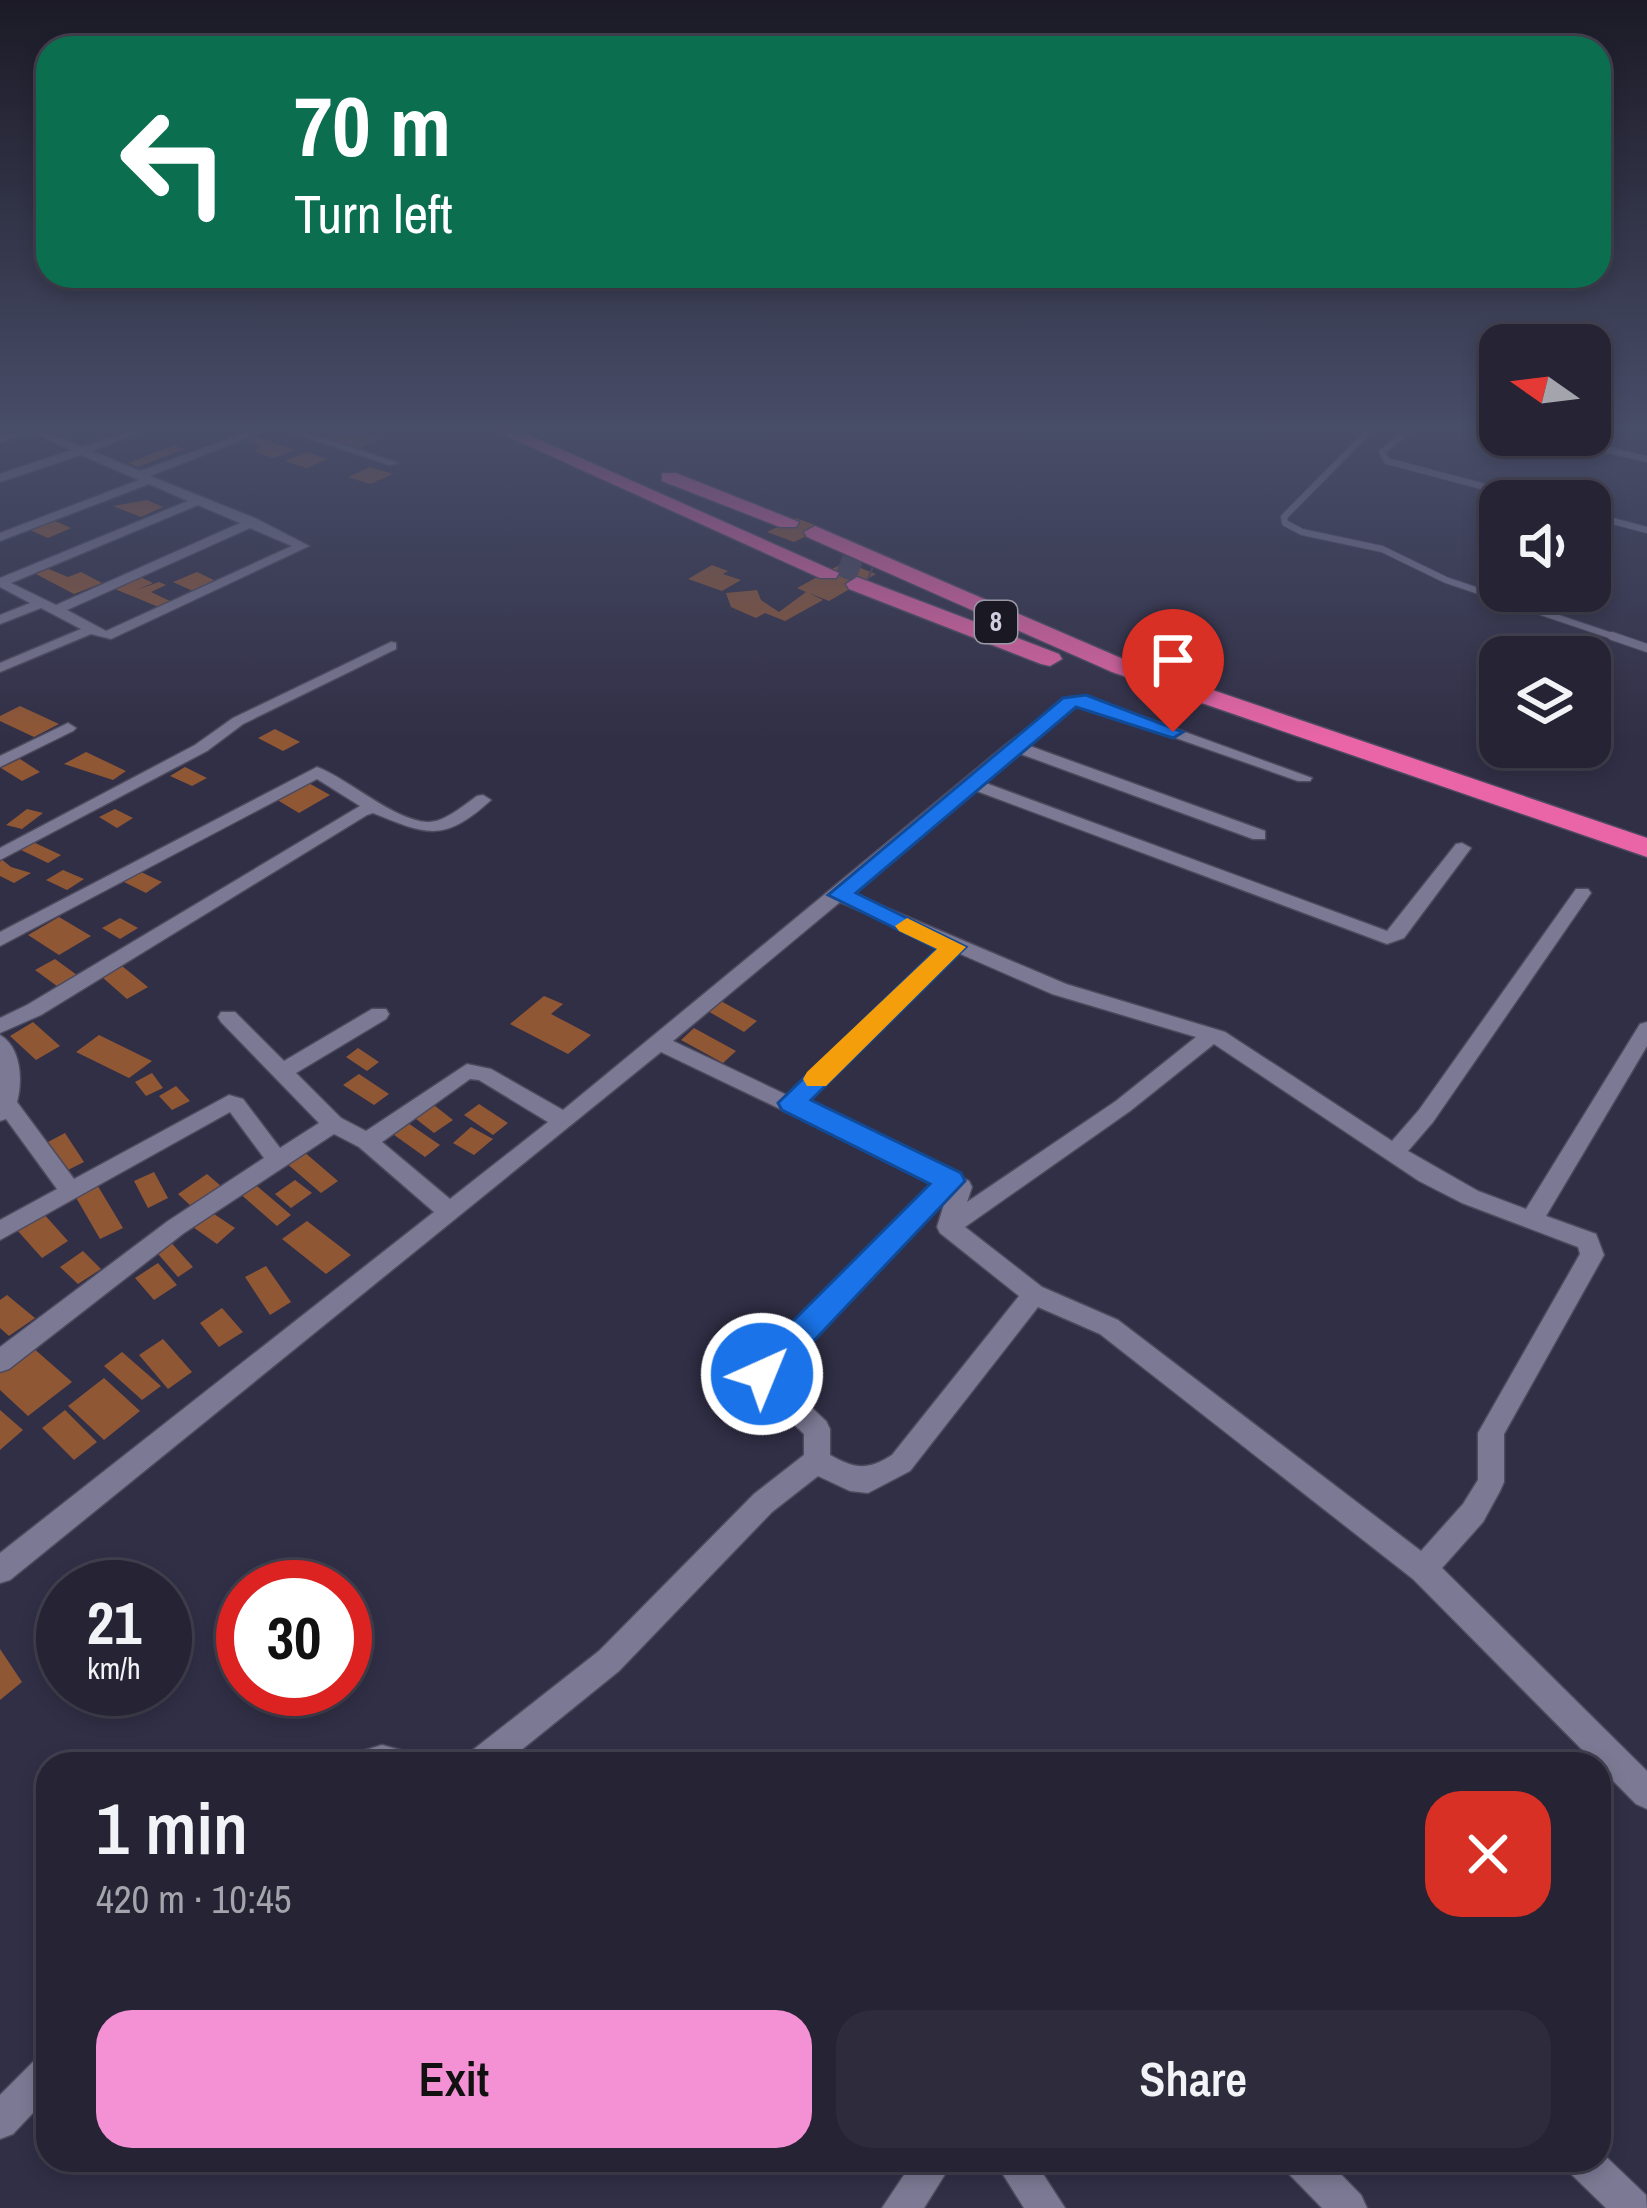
<!DOCTYPE html>
<html lang="en">
<head>
<meta charset="utf-8">
<style>
	:root { --surface:#252334; --page:#2d2b3c; --text:#f1f3f6; --muted:#a3a4ac; --line:#42404f; --accent:#f491d4 }
	body { margin:0; font-family:"Archivo Narrow",sans-serif; background:var(--page); color:var(--text); height:100vh; display:flex; flex-direction:column; font-size:45px; white-space:nowrap }
	* { box-sizing:border-box; margin:0 }
	p { font-size:39px; color:var(--muted) }
	.icon { flex:none; width:66px; height:66px; fill:none; stroke:currentColor; stroke-width:2; stroke-linecap:round; stroke-linejoin:round }
	.map { position:relative; flex:1; overflow:hidden }
	.panel { position:absolute; left:36px; top:1752px; width:1575px; height:420px; display:flex; flex-direction:column; background:var(--surface); border-radius:36px; box-shadow:0 6px 18px #0003,0 0 0 3px var(--line) }
	.panel>* { flex:none }
	.banner { position:absolute; left:36px; top:36px; width:1575px; height:252px; border-radius:36px; box-shadow:0 6px 18px #0003,0 0 0 3px var(--line); background:#0b6e4f; color:#fff; overflow:hidden }
	.needle { width:78px; rotate:284deg }
	.controls { position:absolute; left:1479px; top:324px; display:grid; gap:24px }
	.controls a { display:grid; place-items:center; width:132px; height:132px; border-radius:24px; background:var(--surface); box-shadow:0 6px 18px #0003,0 0 0 3px var(--line); font-size:60px }
	.speed { position:absolute; left:36px; top:1560px; display:flex; gap:24px; font-size:60px; font-weight:700; text-align:center }
	.speed>* { display:grid; place-content:center; width:156px; height:156px; border-radius:50%; background:var(--surface); box-shadow:0 6px 18px #0003,0 0 0 3px var(--line); line-height:1 }
	.speed small { font-size:30px; font-weight:400 }
	.speed .limit { border:18px solid #d22; background:#fff; color:#111 }
	.pin { position:absolute; display:grid; place-items:center; width:102px; height:102px; color:#fff; margin:-123px -51px; border-radius:50% 50% 50% 0; rotate:-45deg; box-shadow:0 0 12px #0007 }
	.pin .icon { rotate:45deg }
	.me { position:absolute; width:132px; margin:-66px; rotate:44deg; stroke-linejoin:round; filter:drop-shadow(0 0 9px #0008) }
	.turn { display:flex; align-items:center; gap:42px; height:252px; padding:0 60px; font-size:54px }
	.turn .icon { width:156px; height:156px; stroke-width:2.5 }
	.turn b { display:block; font-size:84px; line-height:102px }
	.round { display:grid; place-items:center; flex:none; width:126px; height:126px; border-radius:36px; background:var(--page) }
	.head { display:flex; align-items:center; justify-content:space-between; height:204px; padding:0 60px }
	h1 { font-size:72px; font-weight:600; line-height:90px }
	.action { display:flex; gap:24px; margin-top:auto; padding:24px 60px }
	.action a { flex:1; height:138px; border-radius:36px; background:var(--accent); color:#111; font-size:48px; font-weight:600; line-height:138px; text-align:center }
	.action a+a { background:var(--page); color:var(--text) }
	.map>svg:first-child { display:block }
</style>
</head>
<body>
<div class="map">
<svg width="1647" height="2208" viewBox="0 0 1647 2208">
	<rect width="100%" height="100%" fill="#312f46"/>
	<path fill="#905735" d="M344,431H357L381,438L359,448L328,438Z
		M254,436L272,442L294,450L273,458L253,451L262,447L242,440Z
		M175,445L184,449L138,467L128,463Z
		M306,452L328,459L307,468L285,461Z
		M370,467L393,474L370,484L348,477Z
		M147,500L163,507L141,517L113,506Z
		M796,518L823,528L794,542L767,532Z
		M55,521L71,528L48,538L30,530Z
		M845,562L876,574L829,601L809,593L823,600L785,621L765,613L756,618L731,607L726,593L757,590L761,600L779,612L806,592L797,588Z
		M712,565L728,571L723,574L741,580L722,591L688,579Z
		M44,567L68,577L81,572L102,583L74,594L32,572Z
		M197,572L218,582L195,592L173,582Z
		M136,575L153,583L136,590L159,582L166,585L151,592L174,603L161,608L110,587Z
		M20,706L59,724L34,737L0,721V716Z
		M275,729L300,742L283,751L258,738Z
		M86,752L126,771L113,780L64,764Z
		M20,759L40,772L22,781L1,768Z
		M185,767L207,778L192,786L170,776Z
		M305,781L330,795L299,813L274,798Z
		M27,809L43,813L22,829L6,825Z
		M115,809L133,818L117,828L99,817Z
		M33,842L61,855L48,863L21,850Z
		M0,858L11,867L31,873L14,883L0,876Z
		M63,870L84,879L67,890L46,880Z
		M141,872L162,882L146,893L124,882Z
		M59,917L91,936L59,955L28,935Z
		M120,918L138,928L120,939L102,928Z
		M55,959L81,978L61,989L35,970Z
		M122,966L148,987L127,999L102,977Z
		M544,996L563,1004L551,1014L591,1035L568,1054L510,1024Z
		M719,1000L757,1021L744,1032L706,1010Z
		M33,1022L60,1046L36,1060L10,1036Z
		M694,1028L736,1051L723,1063L681,1040Z
		M99,1035L152,1061L129,1078L76,1052Z
		M358,1048L379,1062L367,1071L346,1057Z
		M152,1073L163,1088L146,1096L135,1082Z
		M359,1074L389,1094L374,1105L343,1085Z
		M176,1086L190,1101L172,1110L159,1096Z
		M430,1102L453,1120L434,1133L411,1115Z
		M479,1104L508,1123L493,1135L464,1115Z
		M405,1121L440,1145L425,1157L390,1132Z
		M471,1127L493,1139L474,1155L453,1143Z
		M65,1133L84,1162L64,1172L46,1143Z
		M303,1151L338,1181L321,1193L285,1162Z
		M154,1172L168,1198L148,1208L134,1181Z
		M207,1174L222,1187L192,1207L178,1194Z
		M295,1180L312,1193L291,1208L275,1194Z
		M251,1181L291,1215L277,1226L237,1191Z
		M96,1183L123,1228L100,1239L74,1194Z
		M208,1210L235,1228L217,1244L190,1225Z
		M43,1213L68,1241L42,1258L16,1229Z
		M307,1221L351,1255L326,1274L282,1239Z
		M168,1239L193,1267L178,1277L153,1248Z
		M83,1251L101,1269L78,1284L60,1267Z
		M158,1263L177,1285L154,1300L135,1278Z
		M266,1266L291,1302L270,1315L245,1277Z
		M7,1295L35,1318L9,1336L0,1328V1300Z
		M222,1308L243,1332L219,1347L200,1323Z
		M163,1339L192,1372L168,1389L139,1355Z
		M32,1347L72,1382L28,1416L0,1390V1372Z
		M122,1352L161,1386L142,1400L104,1366Z
		M104,1378L140,1411L104,1440L68,1406Z
		M0,1410L23,1430L0,1450Z
		M65,1410L97,1442L74,1460L42,1428Z
		M0,1649L22,1682L0,1700Z"/>
	<g fill="none" stroke-linecap="round" stroke-linejoin="round">
		<path stroke="#49475d" stroke-width="21" stroke-dasharray="21 10" stroke-linecap="butt" d="M839,565L870,577"/>
		<defs>
			<path id="service-far1" d="M1369,431L1284,517L1285,523L1302,532L1382,549L1446,580L1621,639
				M1408,431L1382,452L1387,461L1538,501
				M1590,432L1597,434
				M1545,435L1647,459
				M1590,515L1647,530"/>
			<path id="service" d="M1612,636L1647,648"/>
			<path id="minor" d="M16,431H44L82,447L130,431H145L92,451L140,471L251,431H265L150,476L257,519L309,546L111,639L91,634L0,672V663L81,629L41,608L0,624V615L30,603L0,587V578L188,501L149,484L0,541V533L139,480L81,455L0,482V474L71,450L31,432L0,442V435ZM198,505L240,523L56,605L11,583ZM250,528L292,546L106,631L67,610Z
				M286,431H302L399,463L389,465Z
				M391,642L396,643V649L243,724L207,751L0,860V848L195,745L233,718Z
				M1070,697L1091,698L1312,778L1310,781H1298L1085,706H1074L1027,745L1265,831V839H1253L1018,753L983,782L1387,931L1456,844L1462,843L1471,848L1404,938L1387,944L974,790L851,893L1066,984L1225,1032L1392,1141L1419,1110L1576,889H1588L1591,893L1433,1122L1408,1151L1478,1191L1526,1209L1640,1024L1647,1022V1046L1546,1216L1596,1234L1604,1255L1504,1434V1482L1500,1491L1483,1522L1442,1568L1647,1771V1809L1636,1804L1413,1579L1100,1334L1038,1307L910,1471L868,1493L850,1491L818,1476L772,1512L619,1671L504,1764H465L469,1753L599,1651L754,1494L804,1455V1434L752,1384L749,1376L752,1368L935,1183L661,1052L10,1580L0,1583V1553L434,1212L359,1147L334,1134L184,1233L9,1369L0,1372V1347L168,1221L264,1158L230,1112L0,1240V1220L57,1189L6,1119L0,1121V1035C21,1047 23,1080 17,1102L74,1179L229,1095L243,1099L280,1148L319,1123L221,1022L218,1017L221,1012H235L284,1061L372,1009H386L389,1014L386,1019L296,1073L341,1118L366,1131L467,1064L491,1069L563,1110L1008,743ZM840,902L943,946L787,1095L673,1041ZM958,953L1052,994L1196,1037L1116,1101L967,1202L972,1187L969,1181L805,1103ZM1214,1044L1419,1181L1462,1203L1578,1247L1580,1254L1478,1433V1480L1463,1504L1421,1551L1118,1320L1042,1287L965,1227L1130,1111ZM470,1079L479,1080L548,1122L450,1199L382,1142ZM945,1201L937,1227L940,1233L1019,1296L892,1455C867,1471 855,1469 830,1455V1429L826,1421L778,1376Z
				M68,723L76,728L73,731L0,767V756Z
				M317,767C349,779 393,820 427,822C444,823 464,805 477,796L483,795L491,800C444,843 427,835 373,813L367,815L41,1015L0,1033V1018L27,1005L360,806L317,779L0,946V932Z
				M382,1745L411,1753L415,1764H352L356,1753Z
				M48,2053V2097L13,2134L0,2139V2095L36,2059Z
				M1599,2150L1646,2195L1647,2208H1606L1570,2173L1565,2160H1599Z
				M914,2160H954L924,2208H882Z
				M994,2160H1034L1065,2208H1024Z
				M1283,2160H1327L1361,2195L1367,2208H1322L1288,2173Z"/>
			<path id="motorway" d="M496,431H520L839,573L836,578H820Z
				M662,473H676L799,522L796,527H780L662,481Z
				M815,526L1130,662L1647,838V857L1112,672L807,537L804,532Z
				M857,577L1059,654L1062,659L1050,666L1041,664L849,589L846,584Z"/>
		</defs>
		<use href="#service-far1" stroke="#4d4a5e" stroke-width="8"/>
		<use href="#service" stroke="#4d4a5e" stroke-width="10"/>
		<use href="#minor" stroke="#4d4a5e" stroke-width="3"/>
		<use href="#motorway" stroke="#4d4a5e" stroke-width="3"/>
		<use href="#service-far1" stroke="#7c7994" stroke-width="6"/>
		<use href="#service" stroke="#7c7994" stroke-width="8"/>
		<use href="#minor" fill="#7c7994" fill-rule="evenodd"/>
		<use href="#motorway" fill="#e965a8" fill-rule="evenodd"/>
	</g>
	<linearGradient id="sky" x2="0" y2="1"><stop stop-color="#1b1a26"/><stop offset="0.58" stop-color="#484d68"/><stop offset="1" stop-color="#484d68" stop-opacity="0"/></linearGradient>
	<rect width="1647" height="740" fill="url(#sky)"/>
	<path fill="#1a73e8" stroke="#114b97" stroke-width="3" d="M1086,695L1183,732L1173,738L1076,707L856,893L966,947L811,1100L961,1173L965,1181L773,1384L762,1388L750,1384L745,1374L750,1364L930,1184L782,1110L778,1103L937,949L828,895L1063,698Z"/>
	<path fill="#f59e0b" d="M907,918L966,947L826,1086H807L803,1079L807,1072L937,949L899,931L895,926Z"/>
	<g text-anchor="middle" stroke-width="9" stroke-linejoin="round" paint-order="stroke">
		<rect fill="#1a1823" stroke="#9a98a7" stroke-width="3" x="975" y="601" width="42" height="42" rx="9"/>
		<g font-size="27" font-weight="bold" fill="#d1cfdf">
			<text x="996" y="631">8</text>
		</g>
	</g>
</svg>
<div class="controls">
<a><svg class="needle" viewBox="-14 -14 28 28"><path d="M0-13l5 13h-10z" fill="#e53935"/><path d="M0 13l5-13h-10z" fill="#a3a4ac"/></svg></a>
<a><svg class="icon" aria-label="sound" viewBox="0 0 24 24"><path d="M4 9h4l5-4v14l-5-4H4zM17 9q2 3 0 6"/></svg></a>
<a><svg class="icon" aria-label="layers" viewBox="0 0 24 24"><path d="M12 4l9 5-9 5-9-5zM3 14l9 5 9-5"/></svg></a>
</div>
<div class="speed"><div>21<small>km/h</small></div><div class="limit">30</div></div>
<div class="pin" style="left:1173px;top:732px;background:#d93025"><svg class="icon" aria-label="arrive" viewBox="0 0 24 24"><path d="M6 21V4h12l-3 4 3 4H6"/></svg></div>
<svg class="me" style="left:762px;top:1374px" viewBox="-20 -20 40 40"><circle r="17" fill="#1a73e8" stroke="#fff" stroke-width="3"/><path d="M0-11L8 9 0 5-8 9z" fill="#fff"/></svg>
<div class="banner">
<div class="turn"><svg class="icon" aria-label="left" viewBox="0 0 24 24"><path d="M17 20v-9H6M10 6l-5 5 5 5"/></svg><div><b>70 m</b>Turn left</div></div>
</div>
<section class="panel">
<div class="head"><div><h1>1 min</h1><p>420 m · 10:45</p></div><a class="round" style="background:#d93025;color:#fff"><svg class="icon" aria-label="close" viewBox="0 0 24 24"><path d="M6 6l12 12M18 6L6 18"/></svg></a></div>
<div class="action"><a>Exit</a><a>Share</a></div>
</section>
</div>
</body>
</html>
